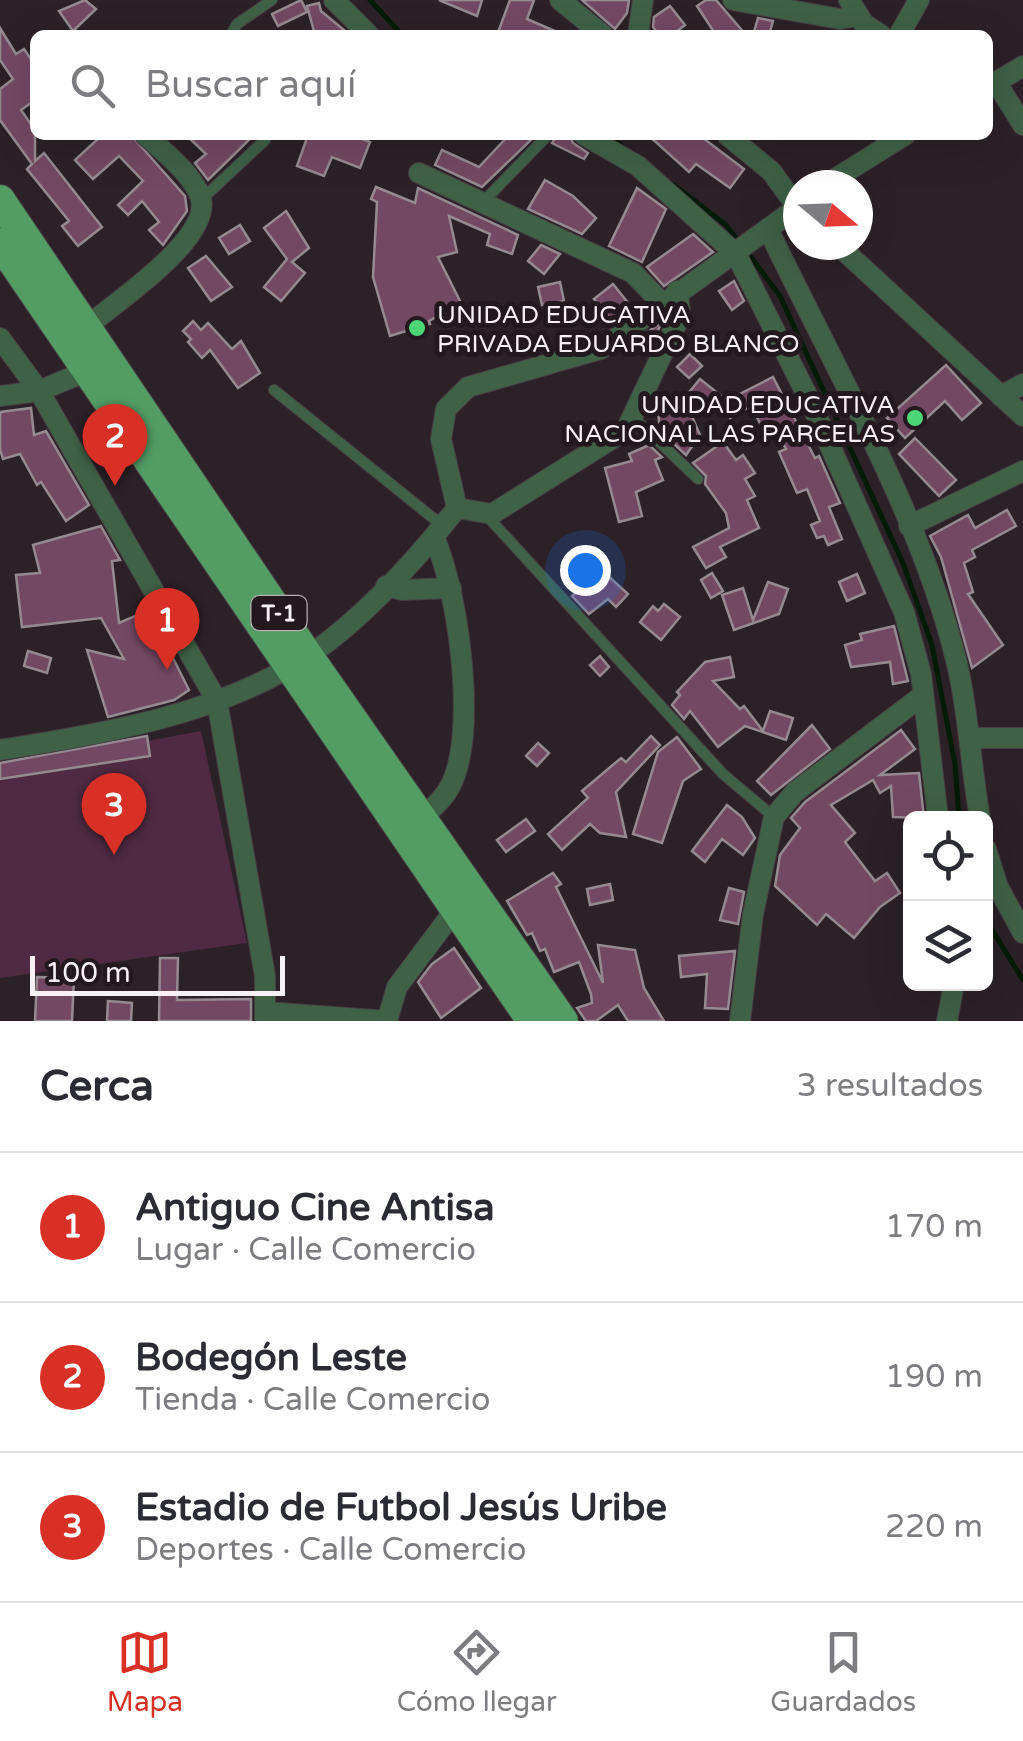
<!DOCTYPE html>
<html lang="es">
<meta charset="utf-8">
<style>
body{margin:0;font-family:"Varela Round",sans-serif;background:#f2f2f3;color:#2b2b33}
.controls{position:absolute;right:30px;bottom:30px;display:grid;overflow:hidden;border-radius:15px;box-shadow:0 10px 40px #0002}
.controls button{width:90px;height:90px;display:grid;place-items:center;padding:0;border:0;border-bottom:2px solid #e1e1e2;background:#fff;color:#2b2b33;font:50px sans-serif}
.compass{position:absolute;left:783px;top:170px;width:90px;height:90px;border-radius:50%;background:#fff;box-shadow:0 10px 40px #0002;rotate:109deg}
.scale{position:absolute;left:30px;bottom:25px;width:255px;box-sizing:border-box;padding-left:10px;border:5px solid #f7f0f4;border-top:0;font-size:28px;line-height:35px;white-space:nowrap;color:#f7f0f4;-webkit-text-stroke:8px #22181e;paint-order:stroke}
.you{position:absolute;left:585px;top:570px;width:35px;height:35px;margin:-25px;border:8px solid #fff;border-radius:50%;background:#1a73e8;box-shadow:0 0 0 15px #1a73e833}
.badge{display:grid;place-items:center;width:65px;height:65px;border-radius:50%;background:#d93025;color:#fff;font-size:32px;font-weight:700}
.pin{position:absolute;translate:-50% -82px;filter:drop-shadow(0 2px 5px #0008)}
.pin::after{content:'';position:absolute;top:52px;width:35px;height:30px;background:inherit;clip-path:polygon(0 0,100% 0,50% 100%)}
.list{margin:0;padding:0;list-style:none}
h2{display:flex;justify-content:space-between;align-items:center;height:130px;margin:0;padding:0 40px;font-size:42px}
h2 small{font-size:32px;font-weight:400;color:#7c7c81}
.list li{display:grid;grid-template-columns:65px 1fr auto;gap:30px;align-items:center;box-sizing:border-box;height:150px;padding:0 40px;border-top:2px solid #e1e1e2}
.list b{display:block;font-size:38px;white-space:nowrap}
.list p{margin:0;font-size:32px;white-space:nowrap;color:#7c7c81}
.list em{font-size:32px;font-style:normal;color:#7c7c81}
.icon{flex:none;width:55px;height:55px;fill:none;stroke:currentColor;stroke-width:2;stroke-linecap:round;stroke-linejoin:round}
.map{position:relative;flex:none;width:1023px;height:1021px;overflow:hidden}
.search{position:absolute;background:#fff;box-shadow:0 10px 40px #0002;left:30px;right:30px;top:30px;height:110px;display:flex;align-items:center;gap:25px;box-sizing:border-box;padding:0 35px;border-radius:15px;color:#7c7c81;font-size:38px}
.sheet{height:580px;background:#fff}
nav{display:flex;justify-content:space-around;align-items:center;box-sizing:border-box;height:140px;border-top:2px solid #e1e1e2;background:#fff;font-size:28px;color:#7c7c81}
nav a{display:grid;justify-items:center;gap:5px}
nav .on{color:#d93025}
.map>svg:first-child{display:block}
.green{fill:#4f2a42}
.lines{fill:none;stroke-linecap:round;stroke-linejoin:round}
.stream{stroke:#001b06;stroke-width:5}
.building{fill:#734863;stroke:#968a91;stroke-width:2.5}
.lane-casing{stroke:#483e44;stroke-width:12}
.street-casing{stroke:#483e44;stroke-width:22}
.primary-casing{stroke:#483e44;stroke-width:32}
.lane{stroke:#3f6146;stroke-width:10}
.street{stroke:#3f6146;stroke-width:20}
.primary{stroke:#539c64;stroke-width:30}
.poi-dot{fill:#4dd676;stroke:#22181e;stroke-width:4}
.labels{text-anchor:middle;stroke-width:10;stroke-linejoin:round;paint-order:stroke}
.shield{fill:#22181e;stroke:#b7afb4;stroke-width:2.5}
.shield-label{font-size:22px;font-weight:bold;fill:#f7f0f4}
.poi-label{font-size:25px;fill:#f7f0f4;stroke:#22181e;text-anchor:start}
</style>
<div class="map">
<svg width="1023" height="1021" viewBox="0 0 1023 1021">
<rect width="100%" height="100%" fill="#2b2127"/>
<polygon class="green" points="201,731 247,943 0,978 0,768"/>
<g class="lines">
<g class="stream">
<polyline points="370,0 402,35"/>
<polyline points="608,135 621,145"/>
<polyline points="674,185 726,225 740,243"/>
<polyline points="747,252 780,296 903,563 932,645 955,764 959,818"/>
<polyline points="986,920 1023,980"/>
</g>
</g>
<g class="building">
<polygon points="85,0 96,9 73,31 59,11"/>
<polygon points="301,0 307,12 278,26 272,14"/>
<polygon points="439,0 482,0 477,16"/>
<polygon points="510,0 534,0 527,19 564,35 497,35"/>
<polygon points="582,0 629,0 627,13 615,29"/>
<polygon points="706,0 716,0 746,35 716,35 697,6"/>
<polygon points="319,3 321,11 350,35 315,35 307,6"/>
<polygon points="670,6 685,25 672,35 659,35 653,27 654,17"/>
<polygon points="758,18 773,21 769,35 753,35"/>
<polygon points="0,28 16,54 24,49 35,65 35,100 21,110 35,130 35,161 44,153 102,227 78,246 62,226 69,221 27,169 32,164 0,120 0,89 13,79 0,60"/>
<polygon points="102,135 131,135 185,196 187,211 163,245 149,230 159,222 142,201 128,215 118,205 143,181 119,156 93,179 75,160"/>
<polygon points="186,135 254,135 208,180 195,163 206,154"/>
<polygon points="308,135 351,135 370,142 360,168 332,157 324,176 297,166"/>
<polygon points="509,135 536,135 482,187 435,165 442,150 479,167"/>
<polygon points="557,135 570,135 573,143 588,153 584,159 552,143"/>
<polygon points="648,135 699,135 744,169 730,188 696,164 689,172"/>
<polygon points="545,180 573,196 596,218 582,234 528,209"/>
<polygon points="376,187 415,203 418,188 518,235 512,254 487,245 490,234 449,216 457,252 438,257 461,303 429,321 430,324 390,336 373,277 377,202 371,199"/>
<polygon points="637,188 666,209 642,262 609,246"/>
<polygon points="286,211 309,248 292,262 305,273 281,301 264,287 287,259 264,228"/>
<polygon points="240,225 250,241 229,254 219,238"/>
<polygon points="693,234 713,252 664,286 647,267"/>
<polygon points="541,245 560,254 544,274 528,261"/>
<polygon points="206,256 232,287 211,301 188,268"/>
<polygon points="734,281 744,301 732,310 719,291"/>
<polygon points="560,282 564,301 542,305 538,287"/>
<polygon points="613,284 633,309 614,323 594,299"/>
<polygon points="193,321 201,330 208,323 232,349 241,341 260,373 238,388 210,350 202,358 188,342 191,339 183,331"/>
<polygon points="659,324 660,326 648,352 637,340"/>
<polygon points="690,354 702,366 689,378 677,367"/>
<polygon points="946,365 981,403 962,420 945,401 905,438 887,418"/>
<polygon points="773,377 815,458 819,456 840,503 829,507 842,539 828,545 824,536 817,538 811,525 820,521 807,489 797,493 779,452 786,449 772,424 763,429 751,406 730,418 722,403"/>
<polygon points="700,379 725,399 716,411 690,391"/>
<polygon points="684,398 700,435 686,455 660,431 657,401"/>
<polygon points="31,408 34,435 46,431 89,505 66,521 41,482 37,485 20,454 3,459 0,449 0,412"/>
<polygon points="915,438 956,480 939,496 899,454"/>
<polygon points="723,442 736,460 743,455 755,473 745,479 755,496 747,500 759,528 720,547 726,557 706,568 693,547 729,528 726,513 705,484 706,476 693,463"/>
<polygon points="649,445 662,457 655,460 663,480 636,492 642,516 619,522 605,468 632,461 629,454"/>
<polygon points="1007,510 1016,526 972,550 975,557 964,563 973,592 968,594 1003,645 972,668 941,557 930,536 968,515 975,528"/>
<polygon points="101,526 120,560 112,561 119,623 149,610 189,690 174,700 108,717 87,650 124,659 101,618 22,627 16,575 40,573 33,545"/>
<polygon points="594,563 628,594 616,607 608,599 589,614 572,596 583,586 576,579"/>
<polygon points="712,573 723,591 711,598 701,580"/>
<polygon points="857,574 865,593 847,601 839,582"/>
<polygon points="768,582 788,589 779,614 734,630 722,595 743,588 753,620"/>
<polygon points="664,604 680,617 661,640 640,622 653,606 658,611"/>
<polygon points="894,626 908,681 893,684 890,662 851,667 845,645 862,640 860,634"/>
<polygon points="28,651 51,658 47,673 24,666"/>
<polygon points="600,656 609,667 600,676 590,665"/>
<polygon points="730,657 734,677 713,681 740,709 744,706 763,731 770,711 793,718 786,740 745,726 718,747 690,711 684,719 672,705 680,695 677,692 705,662"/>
<polygon points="812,725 830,749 771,795 757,781"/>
<polygon points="901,730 915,749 880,775 919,773 924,818 893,817 891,786 880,793 873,780 831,805 855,833 845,842 875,881 887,873 900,893 880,907 854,938 826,914 817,925 775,886 780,855 800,828 791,818 805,802"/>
<polygon points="147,736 150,756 0,779 0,763"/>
<polygon points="651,736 660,745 616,792 626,837 600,833 590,824 562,850 548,834 588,798 582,791 621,758 626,762"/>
<polygon points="677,737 701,769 683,781 662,843 633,834 658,752"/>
<polygon points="538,743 549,753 537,766 526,756"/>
<polygon points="727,805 742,817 755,838 743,855 722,839 705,862 692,851"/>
<polygon points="526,819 535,831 506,852 497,840"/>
<polygon points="553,873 561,884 556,887 603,983 598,945 635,950 644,988 664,1021 628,1021 618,1005 596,1021 586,1021 577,1008 592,1003 591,994 579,962 554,972 545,949 540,951 532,933 527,935 507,901"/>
<polygon points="610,884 613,900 590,905 587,889"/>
<polygon points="729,888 744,892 738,924 720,920"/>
<polygon points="454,948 481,988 441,1018 418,982 432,964"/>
<polygon points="735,951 728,1009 705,1008 707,974 681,977 679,956"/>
<polygon points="160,958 178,958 177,1000 251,999 251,1021 159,1021"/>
<polygon points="37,977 74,978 72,1021 35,1021"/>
<polygon points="108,1001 132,1003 131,1021 107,1021"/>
</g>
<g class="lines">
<g class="lane-casing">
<g id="lane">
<polyline points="231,35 237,24 272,0"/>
<polyline points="201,200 265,140"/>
<polyline points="483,202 548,135"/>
<polyline points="274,390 443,526"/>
<polyline points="634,418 698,479"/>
<polyline points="487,516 723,774 774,817"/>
</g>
</g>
<g class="street-casing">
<g id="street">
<polyline points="334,0 369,35"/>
<polyline points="560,0 603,35"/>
<polyline points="733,0 840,19 857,16"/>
<polyline points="849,0 864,24 881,35"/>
<polyline points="638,35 643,0"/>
<polyline points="899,35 919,0"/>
<polyline points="996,82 1023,125"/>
<polyline points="988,87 1023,66"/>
<polyline points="584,135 638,166 736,254 810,401 904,612 921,674 938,818"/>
<polyline points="727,135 771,171 798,208"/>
<polyline points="419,173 633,273 661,302"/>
<polyline points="825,185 905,135"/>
<path d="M768,229c66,138 156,292 190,439 11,49 13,101 22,150"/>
<polyline points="838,245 1023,416"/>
<path d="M86,327c29,-24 125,-88 115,-128 -6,-23 -39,-49 -56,-64"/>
<polyline points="0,338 39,391 217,701 265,976 265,1021"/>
<polyline points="0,396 39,391 87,371"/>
<polyline points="1001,396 1023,384"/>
<polyline points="457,508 492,514 626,430 676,325 680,310 677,291"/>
<polyline points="909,526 1023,471"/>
<polyline points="386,586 403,590 451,588"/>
<polyline points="969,738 1023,738"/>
<path d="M0,750c106,-17 220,-35 311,-96 55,-38 105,-94 146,-146l-16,-69 5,-30 22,-22 133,-38 197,-142"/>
<path d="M422,818c14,-13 27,-24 33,-43 20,-58 3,-183 -21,-238"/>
<polyline points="986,849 998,887 1023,933"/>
<polyline points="265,1012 388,1021"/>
<polyline points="387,1021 397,987 454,911"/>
<polyline points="740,1021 753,914 774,817 795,792 922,696"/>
<polyline points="947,1021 954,984"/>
</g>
</g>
<g class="primary-casing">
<g id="primary">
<polyline points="0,200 308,656 563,1021"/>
<polyline points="0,243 532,1021"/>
</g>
</g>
<use href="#lane" class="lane"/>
<use href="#street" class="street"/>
<use href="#primary" class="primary"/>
</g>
<g class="poi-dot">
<circle cx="417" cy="328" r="10"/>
<circle cx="915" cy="418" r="10"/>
</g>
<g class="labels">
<rect class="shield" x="251.5" y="596" width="55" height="34" rx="8"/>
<g class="shield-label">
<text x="279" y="621">T-1</text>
</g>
<g class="poi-label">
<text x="437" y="323">UNIDAD EDUCATIVA<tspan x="437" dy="29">PRIVADA EDUARDO BLANCO</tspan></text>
<text x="895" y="413" text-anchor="end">UNIDAD EDUCATIVA<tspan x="895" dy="29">NACIONAL LAS PARCELAS</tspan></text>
</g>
</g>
</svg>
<div class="controls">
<button><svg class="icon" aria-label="locate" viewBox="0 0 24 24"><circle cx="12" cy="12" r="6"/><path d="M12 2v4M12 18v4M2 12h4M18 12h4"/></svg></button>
<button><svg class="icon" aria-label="layers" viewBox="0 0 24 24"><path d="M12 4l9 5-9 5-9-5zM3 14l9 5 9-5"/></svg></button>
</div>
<svg class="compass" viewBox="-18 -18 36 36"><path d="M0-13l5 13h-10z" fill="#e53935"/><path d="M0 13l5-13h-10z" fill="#7c7c81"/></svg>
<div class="scale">100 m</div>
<div class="you"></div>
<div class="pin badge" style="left:167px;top:670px">1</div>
<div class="pin badge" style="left:115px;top:486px">2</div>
<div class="pin badge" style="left:114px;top:855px">3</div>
<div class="search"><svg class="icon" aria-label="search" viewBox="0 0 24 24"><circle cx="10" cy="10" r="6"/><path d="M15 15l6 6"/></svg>Buscar aquí</div>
</div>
<section class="sheet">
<h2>Cerca<small>3 resultados</small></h2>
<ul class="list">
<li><span class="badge">1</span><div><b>Antiguo Cine Antisa</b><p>Lugar · Calle Comercio</p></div><em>170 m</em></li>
<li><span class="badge">2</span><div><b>Bodegón Leste</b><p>Tienda · Calle Comercio</p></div><em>190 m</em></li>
<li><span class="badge">3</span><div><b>Estadio de Futbol Jesús Uribe</b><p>Deportes · Calle Comercio</p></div><em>220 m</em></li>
</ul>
</section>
<nav>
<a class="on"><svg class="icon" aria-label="map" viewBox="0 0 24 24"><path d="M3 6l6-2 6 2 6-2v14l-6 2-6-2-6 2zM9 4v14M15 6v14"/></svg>Mapa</a>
<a><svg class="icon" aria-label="directions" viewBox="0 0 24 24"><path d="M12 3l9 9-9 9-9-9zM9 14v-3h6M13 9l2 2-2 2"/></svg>Cómo llegar</a>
<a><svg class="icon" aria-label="saved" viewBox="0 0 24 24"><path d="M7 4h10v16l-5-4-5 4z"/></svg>Guardados</a>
</nav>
